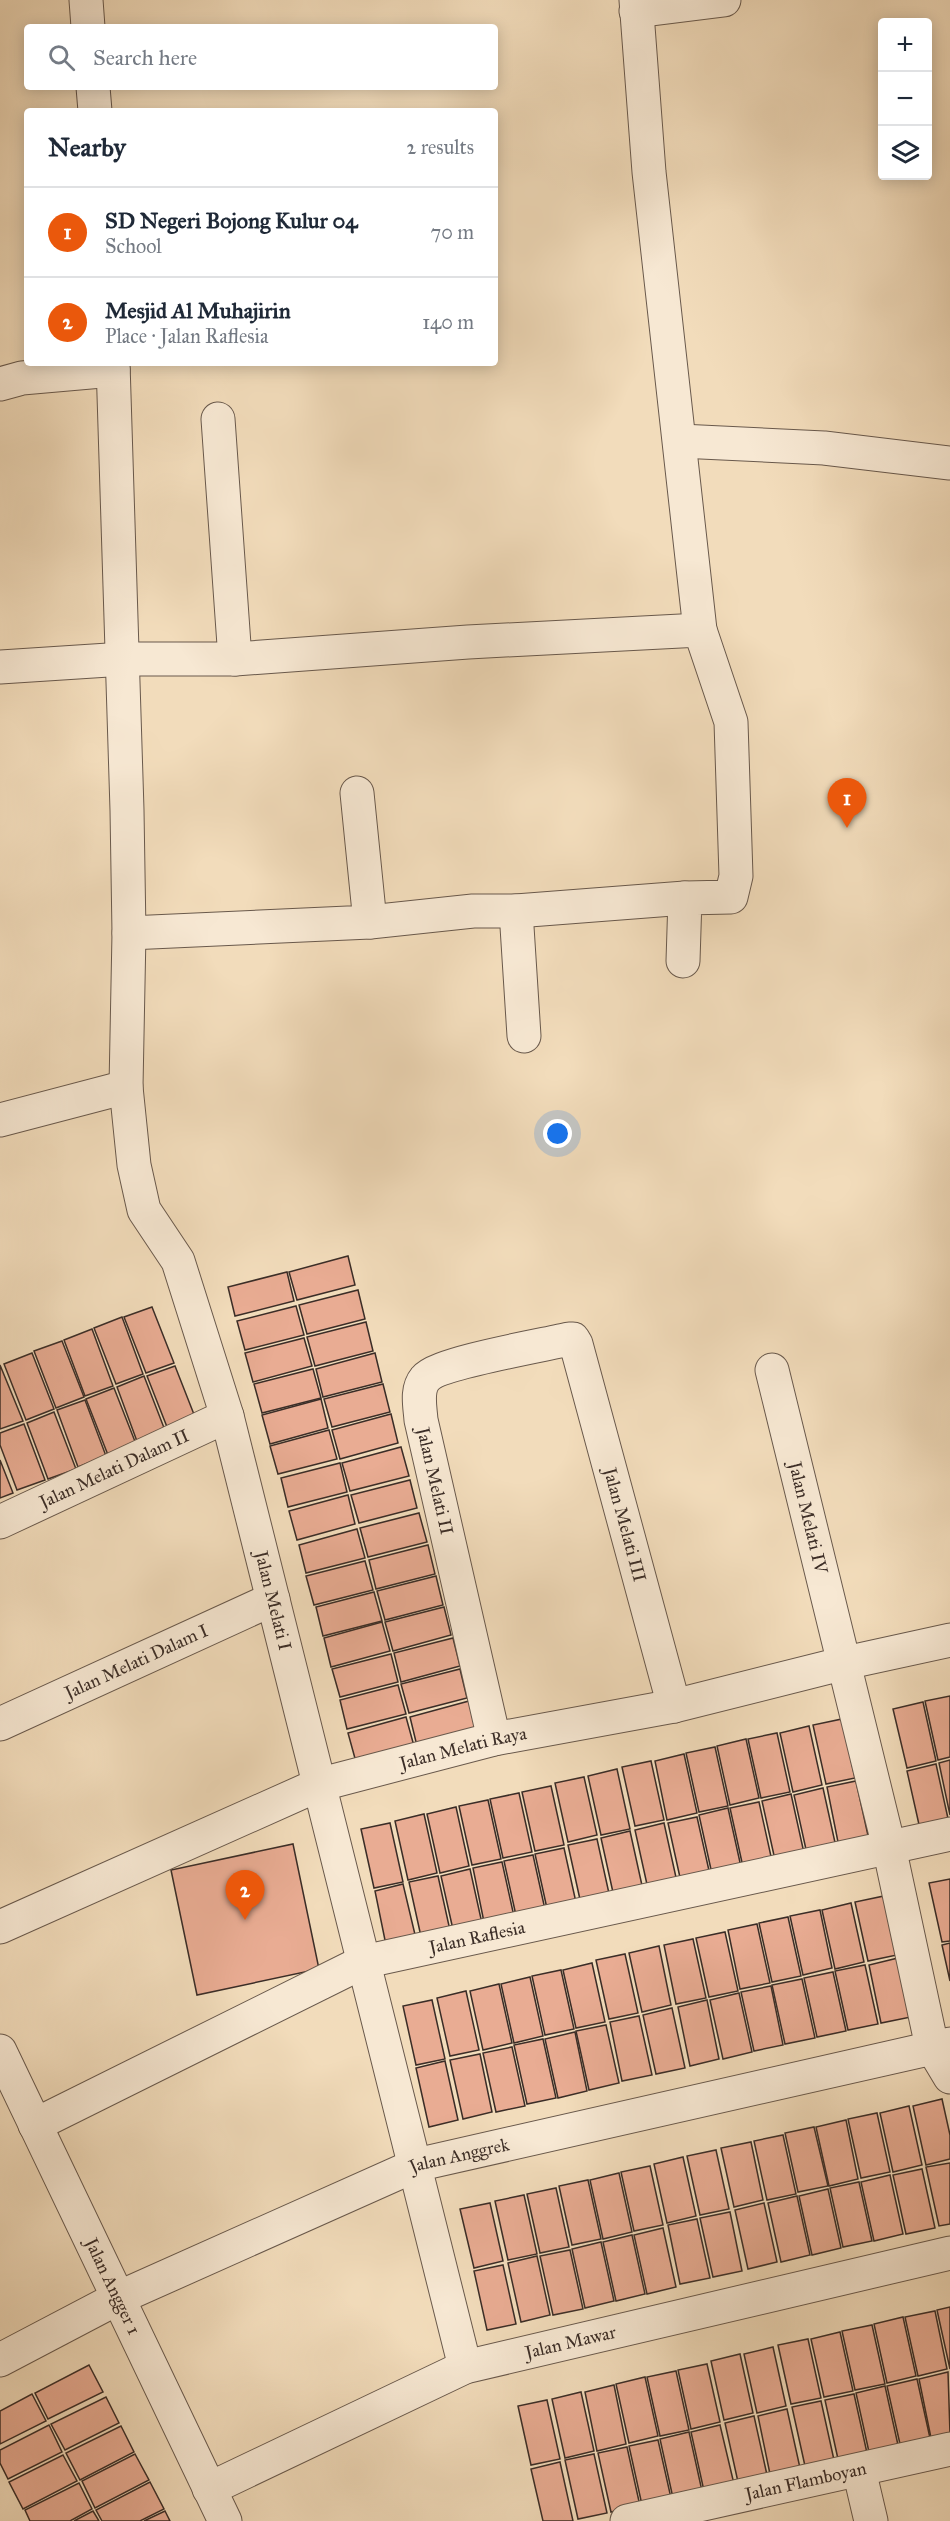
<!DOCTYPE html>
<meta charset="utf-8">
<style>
body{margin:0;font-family:"IM FELL Great Primer",serif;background:#f2f2f3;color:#1f2937}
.controls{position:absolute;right:18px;top:18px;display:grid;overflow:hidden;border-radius:6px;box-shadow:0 3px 15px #0003}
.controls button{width:54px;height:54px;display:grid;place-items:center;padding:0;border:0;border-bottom:2px solid #e0e1e3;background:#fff;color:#1f2937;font:30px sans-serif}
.you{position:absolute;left:558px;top:1134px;width:21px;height:21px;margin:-15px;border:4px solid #fff;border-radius:50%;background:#1a73e8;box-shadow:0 0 0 9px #1a73e833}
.badge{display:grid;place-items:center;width:39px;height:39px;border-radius:50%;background:#ea580c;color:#fff;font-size:20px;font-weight:700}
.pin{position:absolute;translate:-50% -50px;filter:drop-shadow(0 2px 3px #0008)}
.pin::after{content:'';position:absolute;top:32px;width:21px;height:18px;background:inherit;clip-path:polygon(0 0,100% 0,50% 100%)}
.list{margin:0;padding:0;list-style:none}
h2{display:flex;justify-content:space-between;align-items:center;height:78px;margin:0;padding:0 24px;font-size:26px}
h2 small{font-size:20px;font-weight:400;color:#747a83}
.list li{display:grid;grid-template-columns:39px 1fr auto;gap:18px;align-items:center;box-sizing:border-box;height:90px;padding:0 24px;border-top:2px solid #e0e1e3}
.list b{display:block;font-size:22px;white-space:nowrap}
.list p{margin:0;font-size:20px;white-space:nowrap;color:#747a83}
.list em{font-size:20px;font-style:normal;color:#747a83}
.icon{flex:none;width:33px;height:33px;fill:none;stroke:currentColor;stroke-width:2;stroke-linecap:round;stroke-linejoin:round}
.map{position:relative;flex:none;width:950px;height:2521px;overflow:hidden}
.search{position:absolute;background:#fff;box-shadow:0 3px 15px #0003;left:24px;top:24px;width:474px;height:66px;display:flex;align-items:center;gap:15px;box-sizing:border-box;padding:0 21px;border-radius:6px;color:#747a83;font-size:22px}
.panel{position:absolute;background:#fff;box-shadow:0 3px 15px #0003;left:24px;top:108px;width:474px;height:258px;border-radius:6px}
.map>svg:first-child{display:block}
.building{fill:#e9ac93;stroke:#3b2d27;stroke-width:1.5}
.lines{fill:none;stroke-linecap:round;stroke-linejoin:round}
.minor-casing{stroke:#69594c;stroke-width:35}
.minor{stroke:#f7e8d3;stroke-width:33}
.labels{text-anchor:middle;stroke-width:6;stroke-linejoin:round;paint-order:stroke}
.street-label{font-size:18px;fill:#3b2d27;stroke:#f7e8d3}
</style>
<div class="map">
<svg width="950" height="2521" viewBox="0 0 950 2521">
<rect width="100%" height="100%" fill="#f2dcbb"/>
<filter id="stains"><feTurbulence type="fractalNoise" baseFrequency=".00333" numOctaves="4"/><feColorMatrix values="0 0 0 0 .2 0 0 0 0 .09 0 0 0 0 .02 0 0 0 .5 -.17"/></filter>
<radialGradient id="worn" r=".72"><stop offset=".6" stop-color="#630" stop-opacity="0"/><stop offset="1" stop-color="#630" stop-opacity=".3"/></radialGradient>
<g class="building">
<polygon points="348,1256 355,1285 297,1300 289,1272"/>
<polygon points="287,1272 294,1301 235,1316 228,1287"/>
<polygon points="358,1290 365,1319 307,1334 299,1305"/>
<polygon points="296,1306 304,1335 245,1350 237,1321"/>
<polygon points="152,1307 174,1363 146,1373 124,1317"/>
<polygon points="122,1317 143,1374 116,1384 94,1328"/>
<polygon points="366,1322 373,1351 315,1366 307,1337"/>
<polygon points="92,1329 113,1386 85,1396 64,1340"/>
<polygon points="304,1338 312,1366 253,1382 245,1353"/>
<polygon points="62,1341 84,1397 56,1408 34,1351"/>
<polygon points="32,1353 54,1409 26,1420 4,1364"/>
<polygon points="375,1353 382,1382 323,1397 316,1369"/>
<polygon points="0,1365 23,1421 0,1429"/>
<polygon points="175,1366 197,1422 169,1432 147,1376"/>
<polygon points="313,1369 321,1398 262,1413 254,1384"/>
<polygon points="144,1376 166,1433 138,1444 117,1387"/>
<polygon points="383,1384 390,1412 332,1427 324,1399"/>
<polygon points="114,1388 136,1444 108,1455 86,1399"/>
<polygon points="321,1399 328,1428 270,1444 262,1415"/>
<polygon points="85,1400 106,1456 78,1467 57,1410"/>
<polygon points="54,1412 76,1469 48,1479 27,1423"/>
<polygon points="391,1414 398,1443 340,1459 332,1430"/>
<polygon points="24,1424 45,1480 17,1490 0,1445 0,1433"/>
<polygon points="329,1430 337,1459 278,1474 270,1446"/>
<polygon points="401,1447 409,1476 350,1491 342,1463"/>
<polygon points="0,1460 13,1493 0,1498"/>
<polygon points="340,1463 347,1492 288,1507 281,1478"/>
<polygon points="410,1480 417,1508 359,1523 351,1495"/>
<polygon points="348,1495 355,1524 297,1540 289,1511"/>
<polygon points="419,1513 427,1542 368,1557 360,1528"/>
<polygon points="357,1529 365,1558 306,1573 299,1545"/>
<polygon points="428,1545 435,1574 376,1589 369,1560"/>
<polygon points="365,1561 373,1590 314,1605 306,1576"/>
<polygon points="436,1576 443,1605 385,1620 377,1591"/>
<polygon points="374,1592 382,1621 323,1636 316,1607"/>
<polygon points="444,1607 451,1635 393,1651 385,1622"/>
<polygon points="382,1622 390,1651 331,1667 324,1638"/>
<polygon points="453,1638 460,1666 401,1682 394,1653"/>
<polygon points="391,1654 398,1682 340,1697 332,1669"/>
<polygon points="460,1669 467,1698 409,1713 401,1684"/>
<polygon points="398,1685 406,1714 347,1729 340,1700"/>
<polygon points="950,1696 950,1757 938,1760 925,1701"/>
<polygon points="469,1701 476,1730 417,1746 410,1717"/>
<polygon points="923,1702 936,1761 907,1768 893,1709"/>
<polygon points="406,1717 414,1746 356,1762 348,1733"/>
<polygon points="842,1719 855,1778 826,1784 813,1725"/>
<polygon points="809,1726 822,1785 793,1792 780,1733"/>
<polygon points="777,1733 790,1792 761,1798 748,1739"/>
<polygon points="746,1739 759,1798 730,1805 717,1746"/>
<polygon points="715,1747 728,1806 699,1812 686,1753"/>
<polygon points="684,1754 697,1813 667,1820 655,1761"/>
<polygon points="950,1760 950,1815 939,1763"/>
<polygon points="651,1761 664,1820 635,1826 622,1767"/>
<polygon points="936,1764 949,1823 920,1829 907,1771"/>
<polygon points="617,1769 630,1829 601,1835 588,1776"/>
<polygon points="584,1777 597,1835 568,1842 555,1783"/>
<polygon points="856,1781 869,1840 839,1847 827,1787"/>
<polygon points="551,1786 564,1845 535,1851 522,1792"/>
<polygon points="823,1788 836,1847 807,1854 794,1795"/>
<polygon points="519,1793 532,1852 503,1858 490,1799"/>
<polygon points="791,1794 804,1853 775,1860 762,1801"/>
<polygon points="488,1800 501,1859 472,1865 459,1806"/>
<polygon points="759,1802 772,1861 743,1867 730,1808"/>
<polygon points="456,1807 469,1866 440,1873 427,1814"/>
<polygon points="728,1808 741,1867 712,1874 699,1815"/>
<polygon points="424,1814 437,1873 408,1880 395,1821"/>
<polygon points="697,1817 710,1875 681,1882 668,1823"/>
<polygon points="390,1823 403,1882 374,1888 361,1829"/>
<polygon points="664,1823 677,1882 648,1889 635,1830"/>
<polygon points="630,1831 643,1890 614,1897 601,1838"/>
<polygon points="597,1839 610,1898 581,1904 568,1845"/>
<polygon points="293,1844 319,1969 197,1995 171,1870"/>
<polygon points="564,1848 577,1907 548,1913 535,1854"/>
<polygon points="533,1855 546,1914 517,1920 504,1861"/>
<polygon points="502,1862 515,1921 485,1927 473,1868"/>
<polygon points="470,1869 483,1928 454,1934 441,1876"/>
<polygon points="438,1876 451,1935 422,1941 409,1882"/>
<polygon points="950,1879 950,1941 942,1942 929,1883"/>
<polygon points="403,1884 417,1943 387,1950 375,1891"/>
<polygon points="884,1896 897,1955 868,1961 855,1902"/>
<polygon points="851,1903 864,1962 835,1969 822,1910"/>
<polygon points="820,1910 832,1968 803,1975 790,1916"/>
<polygon points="788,1917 801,1976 772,1982 759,1923"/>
<polygon points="757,1924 770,1983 740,1989 728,1930"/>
<polygon points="725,1932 738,1991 709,1997 696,1938"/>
<polygon points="693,1939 706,1998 676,2004 664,1945"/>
<polygon points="950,1943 950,1981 942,1945"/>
<polygon points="659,1946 671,2005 642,2012 629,1953"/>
<polygon points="625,1954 638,2013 609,2019 596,1960"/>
<polygon points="898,1958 911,2017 881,2023 869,1965"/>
<polygon points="592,1963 605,2022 576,2028 563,1970"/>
<polygon points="865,1965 878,2024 848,2030 835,1971"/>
<polygon points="561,1970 574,2029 545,2035 532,1976"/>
<polygon points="833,1972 846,2031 817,2037 804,1978"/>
<polygon points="530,1977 543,2036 514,2043 501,1984"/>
<polygon points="802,1979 815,2038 785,2044 772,1985"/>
<polygon points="499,1984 512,2043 483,2050 470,1991"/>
<polygon points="771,1986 783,2045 754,2051 741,1992"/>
<polygon points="466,1991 479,2050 450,2056 437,1998"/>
<polygon points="739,1993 752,2052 723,2059 710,2000"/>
<polygon points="432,2000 445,2059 416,2065 403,2006"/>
<polygon points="707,2000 719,2059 690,2066 678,2007"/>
<polygon points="672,2008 685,2068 656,2074 643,2015"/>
<polygon points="639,2016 652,2075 622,2081 610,2022"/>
<polygon points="606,2025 619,2083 589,2090 576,2031"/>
<polygon points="575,2032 587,2091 558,2098 545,2039"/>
<polygon points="543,2039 556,2098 527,2104 514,2045"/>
<polygon points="512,2047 525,2106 496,2112 483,2053"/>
<polygon points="480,2054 492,2112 463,2119 450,2060"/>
<polygon points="445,2061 458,2120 429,2127 416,2068"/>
<polygon points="942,2099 950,2135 950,2159 926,2165 913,2106"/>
<polygon points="909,2106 922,2165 893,2172 880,2113"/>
<polygon points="877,2113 890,2172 861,2178 848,2119"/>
<polygon points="846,2120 858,2179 829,2186 816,2127"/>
<polygon points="814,2127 828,2186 798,2192 785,2133"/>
<polygon points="783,2135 796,2194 767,2200 754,2141"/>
<polygon points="751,2142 763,2200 734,2207 721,2148"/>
<polygon points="716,2150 729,2209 700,2215 687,2156"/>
<polygon points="683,2157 696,2216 667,2223 654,2164"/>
<polygon points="950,2163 950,2224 939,2226 926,2167"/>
<polygon points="650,2166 663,2225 634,2231 621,2172"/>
<polygon points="922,2169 935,2228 906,2234 893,2175"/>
<polygon points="619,2173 632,2232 603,2239 590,2180"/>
<polygon points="890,2175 903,2234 874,2241 861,2182"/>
<polygon points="588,2180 601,2239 572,2245 559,2186"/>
<polygon points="859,2182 872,2241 843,2247 830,2188"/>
<polygon points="556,2188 569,2247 540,2253 527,2194"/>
<polygon points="828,2189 841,2248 812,2255 799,2196"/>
<polygon points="524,2195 537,2254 508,2260 495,2201"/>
<polygon points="797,2196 810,2255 781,2262 768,2203"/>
<polygon points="490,2203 503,2261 474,2268 460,2209"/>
<polygon points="764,2203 777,2262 748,2269 735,2210"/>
<polygon points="730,2212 742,2271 713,2277 700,2218"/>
<polygon points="697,2219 710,2278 680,2284 668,2225"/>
<polygon points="663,2228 676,2287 647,2294 634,2235"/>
<polygon points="632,2235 645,2294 616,2301 603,2242"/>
<polygon points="601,2242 614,2301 585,2308 572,2249"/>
<polygon points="570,2250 583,2309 553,2315 540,2256"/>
<polygon points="537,2256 550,2315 521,2322 508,2263"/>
<polygon points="503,2265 516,2324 487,2330 474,2271"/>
<polygon points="950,2307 950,2369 937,2310"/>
<polygon points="935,2311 947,2369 918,2376 905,2317"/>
<polygon points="903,2317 916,2376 887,2383 874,2324"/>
<polygon points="872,2325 885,2384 855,2390 842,2331"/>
<polygon points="840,2332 853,2391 824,2397 811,2339"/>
<polygon points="808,2339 821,2398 791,2404 778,2345"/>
<polygon points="773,2347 786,2406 757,2413 744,2354"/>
<polygon points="740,2354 753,2413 724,2420 711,2361"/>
<polygon points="707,2364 720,2422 691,2429 678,2370"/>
<polygon points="89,2365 103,2392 48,2419 35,2393"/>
<polygon points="676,2371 689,2430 660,2436 647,2377"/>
<polygon points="948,2372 950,2434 931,2438 919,2379"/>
<polygon points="645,2377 658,2436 629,2443 616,2384"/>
<polygon points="917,2379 930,2438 900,2444 887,2386"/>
<polygon points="614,2385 626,2444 597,2451 585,2392"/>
<polygon points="885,2386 898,2445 869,2452 856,2393"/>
<polygon points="581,2392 594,2451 565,2458 552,2399"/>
<polygon points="32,2394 46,2421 0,2444 0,2411"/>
<polygon points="854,2394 867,2453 838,2459 825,2400"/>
<polygon points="106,2397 119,2423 65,2450 51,2424"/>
<polygon points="547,2400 560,2459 531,2465 518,2406"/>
<polygon points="821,2401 834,2460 805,2466 792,2407"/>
<polygon points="787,2409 800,2468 770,2474 758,2416"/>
<polygon points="754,2416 767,2475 738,2482 725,2423"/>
<polygon points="49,2425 62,2452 8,2479 0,2463 0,2450"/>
<polygon points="720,2425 734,2484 704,2491 691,2432"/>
<polygon points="121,2426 134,2452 80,2480 66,2453"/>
<polygon points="689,2432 702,2491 673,2498 660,2439"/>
<polygon points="658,2440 671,2498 642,2505 629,2446"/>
<polygon points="627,2447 640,2506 611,2512 598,2453"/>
<polygon points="135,2454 149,2480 95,2508 82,2481"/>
<polygon points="594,2454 607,2513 578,2519 565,2460"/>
<polygon points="63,2455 77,2481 23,2509 9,2482"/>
<polygon points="560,2462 573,2521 543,2521 531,2469"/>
<polygon points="150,2482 164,2509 140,2521 102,2521 96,2510"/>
<polygon points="79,2483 92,2509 70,2521 30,2521 25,2510"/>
<polygon points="93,2511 99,2521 74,2521"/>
<polygon points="165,2511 170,2521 144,2521"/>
</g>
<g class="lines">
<g class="minor-casing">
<g id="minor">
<polyline points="86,0 88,27"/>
<polyline points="636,0 649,172 700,630"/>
<polyline points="636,11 724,0"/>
<polyline points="93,87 95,111"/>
<path id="s1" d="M113,363l14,447 2,123 -3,154 8,78 10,45 34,51 49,155 238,951"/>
<polyline points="0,384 22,378 113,370"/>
<polyline points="218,419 235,659"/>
<polyline points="680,441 824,448 950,463"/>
<polyline points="0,667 124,659 235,659 468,642 700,630 731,722 736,876 731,897 685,898 683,961"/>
<polyline points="516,911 685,898"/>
<polyline points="370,922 473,911 516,911 524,1036"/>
<polyline points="129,933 370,922 357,793"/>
<polyline points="0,1120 126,1087"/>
<path id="s2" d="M772,1370l117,477 43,200 18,30"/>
<path id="s3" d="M0,1522l227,-106"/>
<path id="s4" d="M0,1724l273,-125"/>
<path id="s5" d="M494,1739l-73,-319c-1,-14 -5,-30 4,-41 12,-16 119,-34 144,-40h4l3,5 98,362"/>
<path id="s6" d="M0,1927l318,-142 176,-46 180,-33 171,-43 105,-23"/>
<path id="s7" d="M0,2051l225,470"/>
<path id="s8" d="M35,2125l328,-163 587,-128"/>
<path id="s9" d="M0,2360l118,-62 298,-133 534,-121"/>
<polyline points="859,2470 871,2521"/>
<path id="s10" d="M209,2489l256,-122 485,-114"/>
<path id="s11" d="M627,2521l323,-72"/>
</g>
</g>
<use href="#minor" class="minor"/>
</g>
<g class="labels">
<g class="street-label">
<text dy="6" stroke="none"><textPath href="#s3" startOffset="126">Jalan Melati Dalam II</textPath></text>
<text transform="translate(435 1481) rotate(77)" y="6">Jalan Melati II</text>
<text dy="6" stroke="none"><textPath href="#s2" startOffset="152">Jalan Melati IV</textPath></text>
<text dy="6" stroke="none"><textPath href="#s5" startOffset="717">Jalan Melati III</textPath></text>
<text dy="6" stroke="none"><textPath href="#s1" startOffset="1263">Jalan Melati I</textPath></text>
<text dy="6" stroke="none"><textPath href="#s4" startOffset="150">Jalan Melati Dalam I</textPath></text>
<text dy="6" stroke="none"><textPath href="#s6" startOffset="498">Jalan Melati Raya</textPath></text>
<text dy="6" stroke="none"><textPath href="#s8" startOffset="483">Jalan Raflesia</textPath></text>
<text dy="6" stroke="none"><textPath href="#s9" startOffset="504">Jalan Anggrek</textPath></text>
<text dy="6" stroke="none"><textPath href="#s7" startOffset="261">Jalan Angger 1</textPath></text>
<text dy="6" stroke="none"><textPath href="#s10" startOffset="392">Jalan Mawar</textPath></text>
<text dy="6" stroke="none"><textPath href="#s11" startOffset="183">Jalan Flamboyan</textPath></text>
</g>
</g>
<rect width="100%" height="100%" filter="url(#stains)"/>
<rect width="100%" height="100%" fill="url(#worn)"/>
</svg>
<div class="controls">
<button>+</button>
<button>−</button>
<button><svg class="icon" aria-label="layers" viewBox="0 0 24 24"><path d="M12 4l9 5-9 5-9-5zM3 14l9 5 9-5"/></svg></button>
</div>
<div class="you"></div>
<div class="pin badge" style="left:847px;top:828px">1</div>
<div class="pin badge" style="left:245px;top:1920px">2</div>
<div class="search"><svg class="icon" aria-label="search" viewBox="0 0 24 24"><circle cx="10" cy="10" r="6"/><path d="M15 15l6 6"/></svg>Search here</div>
<section class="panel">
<h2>Nearby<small>2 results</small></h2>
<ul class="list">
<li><span class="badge">1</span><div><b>SD Negeri Bojong Kulur 04</b><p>School</p></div><em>70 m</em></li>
<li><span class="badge">2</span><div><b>Mesjid Al Muhajirin</b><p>Place · Jalan Raflesia</p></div><em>140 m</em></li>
</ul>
</section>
</div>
